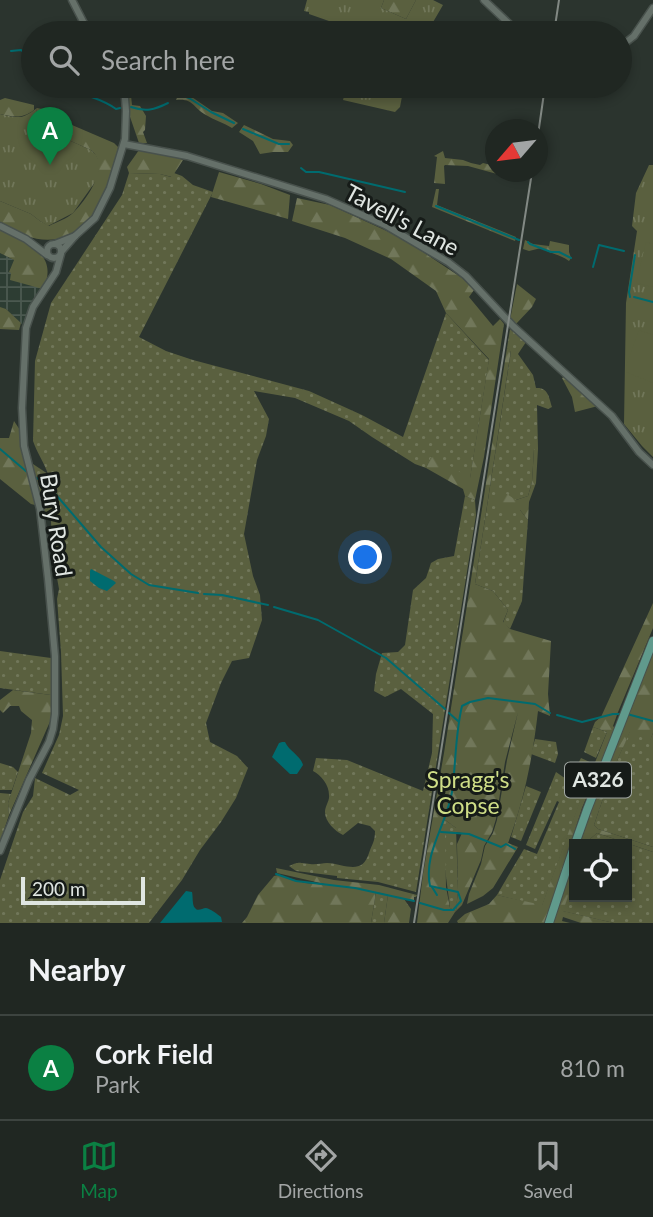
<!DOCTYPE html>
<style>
body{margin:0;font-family:Lato,sans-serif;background:#2d332f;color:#f1f3f6}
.controls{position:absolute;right:21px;bottom:21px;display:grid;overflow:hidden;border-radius:0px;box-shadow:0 4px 10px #0003}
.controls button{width:63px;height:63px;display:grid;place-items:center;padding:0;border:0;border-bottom:2px solid #3d4440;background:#202722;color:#f1f3f6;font:35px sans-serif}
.compass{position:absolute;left:485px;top:119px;width:63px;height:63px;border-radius:50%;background:#202722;box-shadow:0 4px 10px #0003;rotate:242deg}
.scale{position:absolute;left:21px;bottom:18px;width:124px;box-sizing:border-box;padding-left:7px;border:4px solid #e0e6e2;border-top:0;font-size:19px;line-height:24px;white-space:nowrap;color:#e0e6e2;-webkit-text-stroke:5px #161b18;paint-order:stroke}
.you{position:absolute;left:366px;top:558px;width:24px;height:24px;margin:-18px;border:5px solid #fff;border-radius:50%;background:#1a73e8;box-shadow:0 0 0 10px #1a73e833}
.badge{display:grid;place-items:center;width:46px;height:46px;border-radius:50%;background:#0b8043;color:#fff;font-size:23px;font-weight:700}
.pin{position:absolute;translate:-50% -58px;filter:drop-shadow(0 2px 4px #0008)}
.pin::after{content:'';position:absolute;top:37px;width:24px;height:21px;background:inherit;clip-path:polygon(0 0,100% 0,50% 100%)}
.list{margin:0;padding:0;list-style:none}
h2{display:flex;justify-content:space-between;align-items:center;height:91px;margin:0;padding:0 28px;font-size:30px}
h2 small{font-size:23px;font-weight:400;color:#a2a5a5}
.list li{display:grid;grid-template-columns:46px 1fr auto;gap:21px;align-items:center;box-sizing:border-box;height:105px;padding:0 28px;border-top:2px solid #3d4440}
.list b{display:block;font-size:26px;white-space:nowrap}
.list p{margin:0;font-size:23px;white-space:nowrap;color:#a2a5a5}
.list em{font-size:23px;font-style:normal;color:#a2a5a5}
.icon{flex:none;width:38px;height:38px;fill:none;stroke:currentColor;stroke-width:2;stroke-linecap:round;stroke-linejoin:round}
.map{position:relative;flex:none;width:653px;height:923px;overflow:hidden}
.search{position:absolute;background:#202722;box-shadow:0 4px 10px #0003;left:21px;right:21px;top:21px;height:77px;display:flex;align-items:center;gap:18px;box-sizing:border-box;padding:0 24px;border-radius:38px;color:#a2a5a5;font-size:26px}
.sheet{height:196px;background:#202722}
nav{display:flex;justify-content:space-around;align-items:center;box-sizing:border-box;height:98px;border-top:2px solid #3d4440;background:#202722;font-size:19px;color:#a2a5a5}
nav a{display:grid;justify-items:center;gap:4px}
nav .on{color:#0b8043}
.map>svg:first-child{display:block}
.industrial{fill:url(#industrial-grid)}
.grass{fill:url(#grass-dots)}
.forest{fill:url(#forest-firs);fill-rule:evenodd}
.park{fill:url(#park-tufts)}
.pitch{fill:#5a603f}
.water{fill:#006b6f}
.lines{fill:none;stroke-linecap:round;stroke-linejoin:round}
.stream{stroke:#006b6f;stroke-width:2}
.minor-casing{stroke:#48514c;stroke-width:9}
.major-casing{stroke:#48514c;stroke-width:10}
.minor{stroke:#657069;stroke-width:6}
.major{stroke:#609a8c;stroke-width:8}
.rail{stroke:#828984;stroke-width:2}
.labels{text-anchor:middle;stroke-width:6;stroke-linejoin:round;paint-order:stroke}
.shield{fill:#161b18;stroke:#a3a9a5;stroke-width:2}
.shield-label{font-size:21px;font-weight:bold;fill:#e0e6e2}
.street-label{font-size:23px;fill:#e0e6e2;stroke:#161b18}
.park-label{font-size:23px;fill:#cfde87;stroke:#161b18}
</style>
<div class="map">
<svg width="653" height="923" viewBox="0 0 653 923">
<defs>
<pattern id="industrial-grid" width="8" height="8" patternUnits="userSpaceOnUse" patternTransform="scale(1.75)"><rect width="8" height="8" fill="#2d3d33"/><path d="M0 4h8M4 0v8" fill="none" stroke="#4b5950"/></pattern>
<pattern id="grass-dots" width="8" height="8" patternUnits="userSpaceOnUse" patternTransform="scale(1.75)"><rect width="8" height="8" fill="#5a603f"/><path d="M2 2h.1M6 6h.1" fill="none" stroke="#71775a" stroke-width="1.8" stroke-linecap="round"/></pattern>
<pattern id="forest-firs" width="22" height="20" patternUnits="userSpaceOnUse" patternTransform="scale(1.75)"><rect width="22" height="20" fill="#5a603f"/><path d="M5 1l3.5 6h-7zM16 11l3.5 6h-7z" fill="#71775a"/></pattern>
<pattern id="park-tufts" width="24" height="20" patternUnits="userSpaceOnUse" patternTransform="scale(1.75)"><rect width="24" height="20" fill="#5a603f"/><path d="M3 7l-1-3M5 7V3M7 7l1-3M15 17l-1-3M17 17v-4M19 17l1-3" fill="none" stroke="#71775a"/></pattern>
</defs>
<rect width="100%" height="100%" fill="#2b342e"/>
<polygon class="industrial" points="0,253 14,260 9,271 43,289 26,328 6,309 0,307"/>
<g class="grass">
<path d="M129,173l31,1 11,3 3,-4 8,3 11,9 20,7 -74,145 27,14 27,9 116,31 53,24 41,22 43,-124 43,47 -19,119 -38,-23 -6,12 -11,-4 -43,-27 -23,-16 -54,-23 -41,-7 15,28 -3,17 -9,24 -13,74 9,42 7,19 2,25 -13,38 -17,3 -11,22 -15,40 4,19 27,14 11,12 -12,30 -15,24 -21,28 -18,30 -33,43h-149v-43l23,-68 10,-16 2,-18 35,17 9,-5 -37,-17 17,-38 4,-19 -2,-64 -4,-53 2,-10 -7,-39 -1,-30 -7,-6 -2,-14 -10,-34 1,-2 15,10c-4,-12 -11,-21 -15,-33l2,-80 16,-58 71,-108z"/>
<path d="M510,329l16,13 -8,12 15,21 3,13c12,-1 13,9 16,19l-4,2 -11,-4 1,44h-4l-2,33 -4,14 -12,4 -2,10h6l8,10 -6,81 -12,28 -7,-6 5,-13 -15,-19 -18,-7 36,-233 -4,-3z"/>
<path d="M465,496l10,4 1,15 -60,377 -38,-10 -41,-4v-2l-41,-5 -7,-5c11,-5 10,-3 21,-2 6,1 12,-1 17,-1 18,1 35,13 42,-10 3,-9 6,-11 6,-22l-5,-5 -12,-3 -15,12c-8,-4 -18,-13 -18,-23 0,-6 5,-12 4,-17 0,-10 -8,-20 -16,-24l3,-13 31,2 76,31 9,-38 1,-39 -32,-25 -16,8 -11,-6 2,-17 6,-21 16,-1 7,-7 8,-55 13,-12 5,-15 7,-4 16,-3z"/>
<polygon points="0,651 51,658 51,695 0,688"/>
<polygon points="593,727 607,732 596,758 584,752"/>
<polygon points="630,731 650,740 653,733 653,847 598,829 594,825 612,772"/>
<polygon points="535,739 556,742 558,754 555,763 531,754"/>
<polygon points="581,758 594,764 542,906 497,895 524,849 537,854 559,802 557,801 535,849 526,845 556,772 569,781"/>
<polygon points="0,763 13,767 18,772 12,790 0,790"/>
<polygon points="526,786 541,792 521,841 511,837"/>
<polygon points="0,793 11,794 8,803 9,815 0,842"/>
<polygon points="444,819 456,828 458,890 456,911 450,908 440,829"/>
<polygon points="597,833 653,852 653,923 614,923 562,911 574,879 574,897 627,897 627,844 588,844 589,840"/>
<polygon points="376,892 388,895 384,923 371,923"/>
</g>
<g class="forest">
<polygon points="384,0 416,0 406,19 381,8"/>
<polygon points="125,86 130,86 132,105 140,106 146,116 145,130 143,132 147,143 139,143 128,111 128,100"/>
<path d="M179,92l10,3 23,16 11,2 15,10 -6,5c-8,-5 -18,-8 -26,-13 -13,-7 -12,-17 -30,-15z"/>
<path d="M5,98l29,7v5c-12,9 -20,7 -34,4v-14z"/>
<path d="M37,108l5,1 23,13 49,21 4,4c-1,10 -5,21 -8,31 -17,57 -57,81 -110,44v-21l31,13 9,7 9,5c7,-4 18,-7 24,-13 14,-14 38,-47 18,-63l-52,-23 -3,-9z"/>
<polygon points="244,125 273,139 290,141 293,145 288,152 273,152 260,154 253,141 239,132"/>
<polygon points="139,150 172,156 183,160 172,177 160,174 129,173 127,167"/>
<polygon points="443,151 445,158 463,160 471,163 480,165 483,163 495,166 496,172 502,172 502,174 497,174 468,166 445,165 444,166 445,184 434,183 437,157 434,156"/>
<polygon points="219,172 261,184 290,195 288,219 211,197"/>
<polygon points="436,189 439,189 437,205 516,237 515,241 432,207"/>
<polygon points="297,198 330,205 402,238 462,278 474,290 469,297 493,326 500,319 504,324 484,457 475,500 465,496 463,489 426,468 432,455 470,478 489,359 446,313 436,291 391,259 345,238 292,221"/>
<path d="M0,230c26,12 60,24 43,59l-33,-9 1,-7 -2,-1 5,-12 -14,-7z"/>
<path d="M525,240l8,4 16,2 1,-5 19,4v7l2,6 -2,3c-10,-7 -18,-7 -28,-13l-12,3 -6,-2z"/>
<polygon points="517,284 536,299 532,307 516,324 510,320"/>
<polygon points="0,307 6,309 21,323 19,330 0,329"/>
<path d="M507,348l4,2 -36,234 18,7 15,19 -5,12 7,7 41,12 -3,53 2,22 -12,-5c-5,45 -14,90 -30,132l10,4 -25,41 -10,8 -16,8 2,-10 12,-30 4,-18 8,-13 4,-13 10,-60 11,-48 -13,50 -9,57 -4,13 -8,14 -3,14 -19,45 -7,7 -7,11h-31l6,-49 21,-121zM444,819l12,9v4l6,1 -5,11 1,46 -2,21 -6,-3 -4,-21 -1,-54 -4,-4z"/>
<polygon points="564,377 567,379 598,406 575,412 572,397 562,378"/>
<polygon points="14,421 20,430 27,472 35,505 31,504 0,479 0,438 9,438"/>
<path d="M534,449h4l-2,34 -7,19 -1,18 -8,-10c-4,0 -8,1 -12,1 -12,-2 -13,-13 -9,-22l17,11 12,-4 4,-14z"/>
<polygon points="653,603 653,628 618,712 613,726 615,728 582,808 545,923 458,923 457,921 465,914 489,904 497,895 542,905 581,798 607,732 593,727 595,722 601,717"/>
<polygon points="653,651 653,733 650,741 630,732 612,772 594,825 598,829 653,847 653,852 597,833 589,840 588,844 579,844 599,787"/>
<polygon points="13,690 51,695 52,717 9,815 8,803 31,733 32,720 21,711 19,706 10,706 3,713 0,710 0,700"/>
<polygon points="574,857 574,879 563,911 614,923 581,923 563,917 562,921 570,923 552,923"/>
<polygon points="276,868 334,880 379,885 417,895 416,897 414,897 414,900 404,899 411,909 409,923 384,923 388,895 376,892 371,923 242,923 247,917 258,895 274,876 278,875 305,883 329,885 277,873"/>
</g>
<g class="park">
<polygon points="307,0 384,0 381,8 406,19 416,0 433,0 443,5 429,29 420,33 363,33 309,14 309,12 304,11"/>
<polygon points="347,86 404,86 400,107 395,112 343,100"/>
<path d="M37,108l-1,10 3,9 52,23 5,5 4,8 -2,15 -25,35 -25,13 -8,-5 -9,-7 -31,-13v-87c18,4 22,6 37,-6z"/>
<polygon points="649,165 653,165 653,457 642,446 624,424 626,303 637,231 632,226 636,193"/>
</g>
<g class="pitch">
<polygon points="646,242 653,244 653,287 636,283"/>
<polygon points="639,330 653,335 653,383 626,372 626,366"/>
</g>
<g class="water">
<polygon points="91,569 114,581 116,583 107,591 99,588 90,581 90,571"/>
<path d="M282,742h3c4,9 16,14 18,23l-6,9h-7l-18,-17 7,-14z"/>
<path d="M186,891l6,1c1,3 0,14 3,16 3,4 7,0 11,0 5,1 11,6 15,9l1,5 -62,1z"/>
</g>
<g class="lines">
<g class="stream">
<polyline points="11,51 21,50 33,61"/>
<path d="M68,86c16,11 32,11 48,23l4,-1"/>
<polyline points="180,95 189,98 211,112 234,123"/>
<path d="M131,107c15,5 23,3 37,-4"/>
<polyline points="243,129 279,144 289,144"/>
<polyline points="301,168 306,172 319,172 405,192"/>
<polyline points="436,206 519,240"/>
<polyline points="528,242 530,244 551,252 559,252 571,258"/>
<polyline points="593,267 599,245 624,251"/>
<polyline points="630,297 629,292 635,255"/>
<polyline points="634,297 653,302"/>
<polyline points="0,449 27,472"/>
<polyline points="35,477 46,484"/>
<polyline points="51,489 101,547 131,574 149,585 198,593"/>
<polyline points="204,594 222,595 268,605"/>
<polyline points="274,607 318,620 386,658 445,709"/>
<polyline points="449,713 458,721"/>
<polyline points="627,714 653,721"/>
<polyline points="557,715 582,722 613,714 621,714"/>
<polyline points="441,832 469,834 501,847 506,844 515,849"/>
<polyline points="276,874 296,881 355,888 414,901"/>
<polyline points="432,887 437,895"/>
<path d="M420,903l24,7h9l8,-9 -3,-9 -28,-6c-7,-33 17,-62 22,-94 4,-28 3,-57 10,-86l8,-4 18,-4 47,6 15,9"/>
</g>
<g class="minor-casing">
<g id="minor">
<polyline points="72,0 89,33"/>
<polyline points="484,0 519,33"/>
<polyline points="620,47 634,36 653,8"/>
<polyline points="124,144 187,156 326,199 385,225 448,262 466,276 513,326 612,416 639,452 653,465"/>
<polyline points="0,226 26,239 47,255"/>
<circle cx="54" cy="251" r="7"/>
<polyline points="55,244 75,236"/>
<polyline points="62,251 75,236 95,218 110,188 125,139 126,111 124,86"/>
<polyline points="0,851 29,780 49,742 53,729 55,714 55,656 48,579 40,509 24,446 22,408 26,328 33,307 56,272 61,254"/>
</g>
</g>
<g class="major-casing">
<g id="major">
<polyline points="575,844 587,810 653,641"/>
<polyline points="549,923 574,847"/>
</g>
</g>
<use href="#minor" class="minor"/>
<use href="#major" class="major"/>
<g class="rail">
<polyline points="554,33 559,0"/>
<polyline points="538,135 545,86"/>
<polyline points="414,923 532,172"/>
</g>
</g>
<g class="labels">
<rect class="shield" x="565" y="762.5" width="66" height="35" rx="5"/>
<g class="shield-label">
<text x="598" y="787">A326</text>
</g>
<g class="street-label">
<text transform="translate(402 220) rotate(28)" y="8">Tavell's Lane</text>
<text transform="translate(56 525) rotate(81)" y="8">Bury Road</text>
</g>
<g class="park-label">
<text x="468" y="788">Spragg's<tspan x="468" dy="26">Copse</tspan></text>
</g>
</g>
</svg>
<div class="controls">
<button><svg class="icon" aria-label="locate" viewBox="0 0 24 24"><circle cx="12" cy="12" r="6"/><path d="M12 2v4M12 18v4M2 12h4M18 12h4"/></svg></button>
</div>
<svg class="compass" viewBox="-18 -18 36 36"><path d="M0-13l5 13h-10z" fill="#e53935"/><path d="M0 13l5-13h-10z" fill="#a2a5a5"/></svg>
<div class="scale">200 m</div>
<div class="you"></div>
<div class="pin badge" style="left:50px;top:165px">A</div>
<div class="search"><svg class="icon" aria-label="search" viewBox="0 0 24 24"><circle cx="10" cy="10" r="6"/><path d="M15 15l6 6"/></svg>Search here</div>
</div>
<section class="sheet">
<h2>Nearby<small></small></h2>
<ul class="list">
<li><span class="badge">A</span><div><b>Cork Field</b><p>Park</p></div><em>810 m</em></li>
</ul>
</section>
<nav>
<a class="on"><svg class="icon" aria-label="map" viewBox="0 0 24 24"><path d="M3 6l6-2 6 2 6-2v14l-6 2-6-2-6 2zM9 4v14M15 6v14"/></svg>Map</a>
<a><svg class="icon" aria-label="directions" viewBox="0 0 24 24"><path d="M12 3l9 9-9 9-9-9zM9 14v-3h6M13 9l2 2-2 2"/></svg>Directions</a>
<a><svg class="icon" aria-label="saved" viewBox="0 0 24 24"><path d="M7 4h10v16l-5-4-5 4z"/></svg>Saved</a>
</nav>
